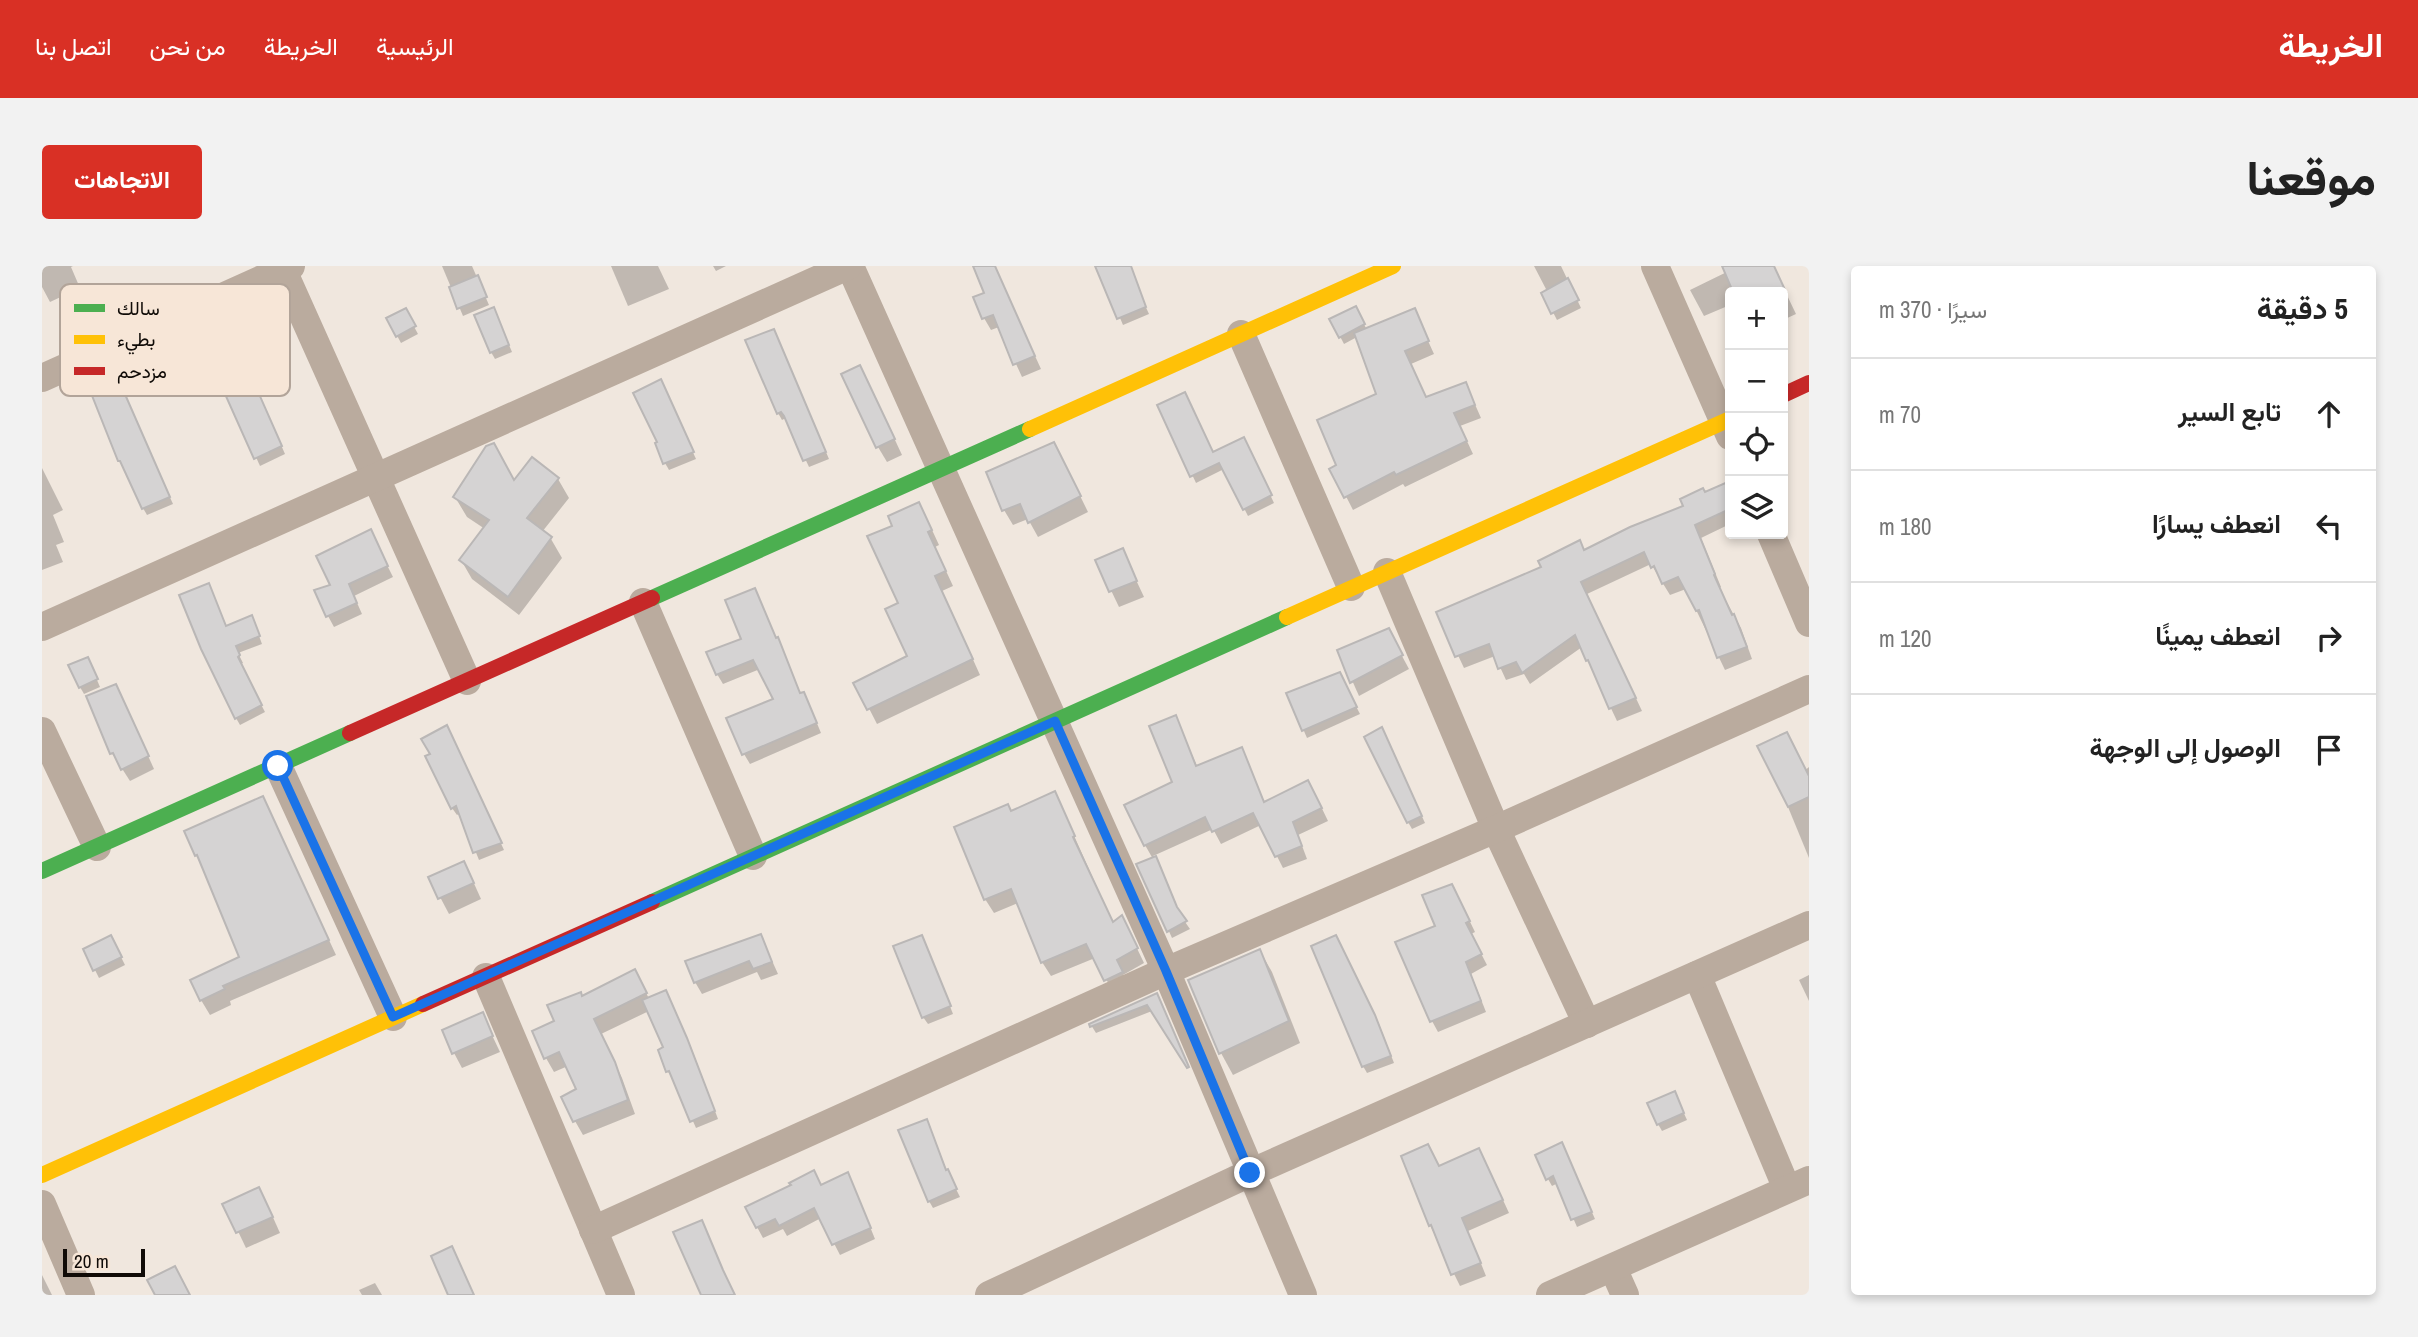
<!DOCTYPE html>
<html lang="ar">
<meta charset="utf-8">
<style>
body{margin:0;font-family:"Archivo Narrow",Vazirmatn,sans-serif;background:#f2f2f2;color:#222;direction:rtl}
.controls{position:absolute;right:21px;top:21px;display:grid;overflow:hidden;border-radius:7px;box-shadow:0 4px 10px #0003}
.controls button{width:63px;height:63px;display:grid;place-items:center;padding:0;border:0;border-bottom:2px solid #e0e0e0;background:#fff;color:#222;font:35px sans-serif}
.scale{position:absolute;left:21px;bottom:18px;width:82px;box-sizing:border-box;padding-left:7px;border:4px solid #100b07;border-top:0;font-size:19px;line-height:24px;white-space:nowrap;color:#100b07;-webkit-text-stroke:5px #f7e6d7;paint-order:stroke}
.stop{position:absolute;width:21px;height:21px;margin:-16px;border:5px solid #1a73e8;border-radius:50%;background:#fff}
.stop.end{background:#1a73e8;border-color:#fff;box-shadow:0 2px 7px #0008}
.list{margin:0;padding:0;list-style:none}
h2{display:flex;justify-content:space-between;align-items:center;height:91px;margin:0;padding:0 28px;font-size:30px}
h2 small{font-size:23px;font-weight:400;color:#767676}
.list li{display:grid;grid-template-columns:46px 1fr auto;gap:21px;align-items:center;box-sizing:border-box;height:112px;padding:0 28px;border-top:2px solid #e0e0e0}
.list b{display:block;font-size:26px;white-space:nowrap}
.list em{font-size:23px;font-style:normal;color:#767676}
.icon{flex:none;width:38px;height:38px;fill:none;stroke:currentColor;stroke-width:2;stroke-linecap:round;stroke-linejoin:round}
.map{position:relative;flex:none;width:1767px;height:1029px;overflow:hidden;direction:ltr;border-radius:7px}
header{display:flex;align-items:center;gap:42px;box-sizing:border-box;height:98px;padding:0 35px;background:#d93025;color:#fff}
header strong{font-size:33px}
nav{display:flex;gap:38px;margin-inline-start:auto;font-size:24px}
.intro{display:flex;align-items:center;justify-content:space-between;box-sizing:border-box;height:168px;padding:0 42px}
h1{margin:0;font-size:49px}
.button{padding:18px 32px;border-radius:7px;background:#d93025;color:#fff;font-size:24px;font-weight:700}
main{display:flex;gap:42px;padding:0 42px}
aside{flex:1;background:#fff;border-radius:7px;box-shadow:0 4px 10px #0003}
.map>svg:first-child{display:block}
.shadow{fill:#0003}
.building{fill:#d5d3d3;stroke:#bab7b6;stroke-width:2}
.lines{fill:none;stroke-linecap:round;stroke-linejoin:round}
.street{stroke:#baab9e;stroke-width:28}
.fast{stroke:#4caf50;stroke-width:16}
.slow{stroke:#ffc107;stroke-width:16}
.jam{stroke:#c62828;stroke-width:16}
.route{stroke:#1a73e8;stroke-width:9}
.key{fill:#f7e6d7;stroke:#b2a499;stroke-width:2}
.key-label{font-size:19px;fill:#100b07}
</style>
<header>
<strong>الخريطة</strong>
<nav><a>الرئيسية</a><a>الخريطة</a><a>من نحن</a><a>اتصل بنا</a></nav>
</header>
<div class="intro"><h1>موقعنا</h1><a class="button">الاتجاهات</a></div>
<main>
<aside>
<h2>5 دقيقة<small>سيرًا · 370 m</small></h2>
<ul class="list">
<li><svg class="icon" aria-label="ahead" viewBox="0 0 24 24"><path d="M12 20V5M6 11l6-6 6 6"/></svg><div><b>تابع السير</b></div><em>70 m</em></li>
<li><svg class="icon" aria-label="left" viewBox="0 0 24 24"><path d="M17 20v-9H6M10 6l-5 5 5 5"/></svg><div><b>انعطف يسارًا</b></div><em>180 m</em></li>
<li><svg class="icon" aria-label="right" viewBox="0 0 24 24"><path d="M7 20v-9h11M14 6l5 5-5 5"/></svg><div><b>انعطف يمينًا</b></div><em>120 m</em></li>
<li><svg class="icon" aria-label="arrive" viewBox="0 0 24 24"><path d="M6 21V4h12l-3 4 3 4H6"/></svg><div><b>الوصول إلى الوجهة</b></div></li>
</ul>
</aside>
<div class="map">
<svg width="1767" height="1029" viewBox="0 0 1767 1029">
<rect width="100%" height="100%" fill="#f0e7de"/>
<g class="shadow">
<polygon points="0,0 31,0 29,1 38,22 8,36 0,21"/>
<polygon points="400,0 430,0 447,39 421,50"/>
<polygon points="569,0 616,0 627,23 586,40"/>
<polygon points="671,0 684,0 674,5"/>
<polygon points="933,0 952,0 999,103 980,111 957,61 949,64 942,52 944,28"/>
<polygon points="1056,0 1085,0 1107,48 1081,59"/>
<polygon points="1492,0 1519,0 1539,42 1515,54 1501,27 1505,25"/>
<polygon points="1697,0 1731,0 1754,48 1741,54 1741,26 1688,26 1688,39 1662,50 1648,24"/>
<polygon points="1314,43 1325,64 1372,44 1392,88 1369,98 1385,133 1424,118 1439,152 1418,160 1431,188 1363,221 1361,218 1311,244 1290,203 1296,200 1336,129 1315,71 1302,78 1289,53"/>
<polygon points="363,44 376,68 359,77 346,53"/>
<polygon points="455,50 470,86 453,93 449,86"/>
<polygon points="735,72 787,193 767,201 744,152 740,154 736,147"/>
<polygon points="161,73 213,120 243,188 218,200"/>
<polygon points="826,116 860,189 845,196 836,181"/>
<polygon points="78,120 131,238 105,249 101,242"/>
<polygon points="622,122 654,193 627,204 623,197"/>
<polygon points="1118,140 1171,188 1205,180 1232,237 1206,250 1182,203 1154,217"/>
<polygon points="1020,193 1046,246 996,271 986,253 971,259 962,244"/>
<polygon points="0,202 21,244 11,249 22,276 14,279 21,296 0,304"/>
<polygon points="516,213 527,232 500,266 509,273 520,292 477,349 430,313 419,294 443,263 425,251 413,231 472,216"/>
<polygon points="1688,216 1688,258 1659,272 1679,321 1677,322 1699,362 1710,393 1683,404 1644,323 1628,329 1609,298 1545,328 1600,445 1575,455 1540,381 1488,418 1482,408 1464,414 1453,390 1422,402 1396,347 1644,241 1662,228"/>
<polygon points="885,253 897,279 893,281 911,320 900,325 938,409 835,458 814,417 867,391 859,338"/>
<polygon points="334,277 351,311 312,330 320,348 292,361 286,350 290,320"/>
<polygon points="1080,284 1102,331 1077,341 1055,295"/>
<polygon points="712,324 735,373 741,383 759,429 761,428 767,438 779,467 708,498 702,488 733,434 718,403 681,418 675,408 702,374"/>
<polygon points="170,326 185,361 213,359 220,378 196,387 201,397 198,398 223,446 198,459 194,452"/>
<polygon points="1353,377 1367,403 1317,430 1297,385"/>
<polygon points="49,400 58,421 42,428 38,421"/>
<polygon points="1301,415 1318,448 1265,472 1246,428"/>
<polygon points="80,432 112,503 88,515 70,487"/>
<polygon points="1133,451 1156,502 1199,484 1223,537 1273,528 1286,555 1256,569 1265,593 1241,602 1219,559 1179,578 1171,563 1111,590 1136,646 1148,663 1130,672 1097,599 1111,593 1103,579 1132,517"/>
<polygon points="408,468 462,584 437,594 418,547 415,549 410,542"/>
<polygon points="1344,471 1383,557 1370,563 1366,556"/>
<polygon points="1767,501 1767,592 1739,524"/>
<polygon points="1013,527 1071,657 1080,651 1102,697 1081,709 1088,721 1072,728 1053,692 1009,710 1000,696 976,637 952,647 943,633 969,546"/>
<polygon points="228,547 294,689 188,735 189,739 168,749 159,734 199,692 163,604 154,589"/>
<polygon points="388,612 430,613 439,633 407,648"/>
<polygon points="1416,631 1433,666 1429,668 1445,699 1429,708 1444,746 1396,766 1390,755 1395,661"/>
<polygon points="719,670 736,708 719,714 715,706 660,728 653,716"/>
<polygon points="884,678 911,748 886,758 881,751"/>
<polygon points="1297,678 1337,758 1352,797 1325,807 1321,800"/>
<polygon points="73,679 83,699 57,712 43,684"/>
<polygon points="1218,685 1230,706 1258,777 1191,809 1179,787"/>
<polygon points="1767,709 1767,735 1757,714"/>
<polygon points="601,720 607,733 627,733 649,781 676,853 654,862 632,812 630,812 626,805 624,782 607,745 559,768 580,812 593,848 541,869 533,855 537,824 526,800 512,806 504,792 514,756 540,732"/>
<polygon points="1115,729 1119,736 1147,803 1110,745 1054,767 1049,759"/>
<polygon points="440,748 458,786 420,802 412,787"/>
<polygon points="1636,834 1645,854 1620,865 1616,858"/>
<polygon points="888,863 905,905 918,931 891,942 887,935"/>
<polygon points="1523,886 1553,953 1535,961 1516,917 1510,920 1506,913"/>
<polygon points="1444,897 1467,947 1426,965 1444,1010 1418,1020 1388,959"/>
<polygon points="811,919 833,973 798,989 779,952 745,970 741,963 721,972 715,961 751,920"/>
<polygon points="183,938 225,938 238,967 204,982"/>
<polygon points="0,1009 10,1029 0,1029"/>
<polygon points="333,1017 340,1029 320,1029 317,1024"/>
</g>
<g class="building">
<polygon points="931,0 953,0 993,90 971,99 951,49 940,53 931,31 942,27"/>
<polygon points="1053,0 1089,0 1104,41 1075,53"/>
<polygon points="1680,0 1732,0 1744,26 1691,26"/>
<polygon points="436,9 445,31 415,43 407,21"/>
<polygon points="1526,12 1537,34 1509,48 1499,27"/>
<polygon points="1314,40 1323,58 1297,72 1287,53"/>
<polygon points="452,41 467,79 448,87 432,49"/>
<polygon points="364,42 374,60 354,71 344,52"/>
<polygon points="1373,42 1387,75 1363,85 1384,131 1424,116 1433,139 1412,147 1425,175 1354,209 1352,206 1302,232 1287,203 1294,199 1275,154 1334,128 1312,67"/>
<polygon points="187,60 240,180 212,193 158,72"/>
<polygon points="732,63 784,186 761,195 742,150 739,146 735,148 703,74"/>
<polygon points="818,99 853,173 834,182 799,108"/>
<polygon points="75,110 128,231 100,243 78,195 76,195 47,122"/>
<polygon points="619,113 652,186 621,198 613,177 615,176 591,127"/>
<polygon points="1143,126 1171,186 1202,171 1230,229 1201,244 1177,197 1148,211 1115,139"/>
<polygon points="1012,176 1039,230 986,257 978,238 960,245 944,206"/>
<polygon points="452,177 472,214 490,191 517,212 485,252 510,271 466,331 417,294 447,254 411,231 444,180"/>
<polygon points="1688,215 1688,243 1653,259 1673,308 1672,309 1690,349 1692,348 1705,381 1675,392 1657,344 1654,345 1636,311 1620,318 1612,300 1609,302 1602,286 1539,316 1594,432 1567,443 1546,394 1544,395 1533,369 1480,407 1474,396 1456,403 1447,378 1413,391 1394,346 1499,301 1496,295 1538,274 1542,284 1588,261 1641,240 1638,233 1661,222 1663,226"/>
<polygon points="877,236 890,264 886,266 904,305 893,310 931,393 825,444 811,417 865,390 843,343 856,337 825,270 850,260 846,250"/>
<polygon points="329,263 346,300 307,318 315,337 284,351 272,324 288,319 274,290"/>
<polygon points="1081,282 1095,315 1067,326 1053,294"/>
<polygon points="167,317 184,360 210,349 218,370 194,380 198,389 196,391 220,439 193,453 159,383 137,329"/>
<polygon points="713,322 734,372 736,371 758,427 762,426 775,457 700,489 684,452 731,433 711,394 674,409 664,386 699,373 683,334"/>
<polygon points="1347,362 1361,389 1308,417 1295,384"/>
<polygon points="46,391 56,413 37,422 26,399"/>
<polygon points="1298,406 1315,441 1260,465 1244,427"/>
<polygon points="74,418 107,490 79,504 71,487 68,488 44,430"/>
<polygon points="1134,449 1154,500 1200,481 1222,536 1266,514 1280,542 1251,556 1260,580 1233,591 1211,547 1170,566 1163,551 1102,580 1082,539 1130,516 1107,460"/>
<polygon points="405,459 460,577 431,587 414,540 409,543 383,490 388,488 379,473"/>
<polygon points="1340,461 1380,550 1365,557 1322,471"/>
<polygon points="1745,466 1767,510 1767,531 1746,541 1715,480"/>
<polygon points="1013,525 1033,570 1031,571 1071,656 1080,649 1096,682 1075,694 1081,706 1062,715 1044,678 999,697 969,623 942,634 912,561 966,538 969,545"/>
<polygon points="221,530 287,674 181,720 183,723 158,735 148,714 197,691 155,589 153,590 142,565"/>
<polygon points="1114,590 1135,641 1145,655 1125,666 1094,598"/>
<polygon points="422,595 432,617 396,633 386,611"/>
<polygon points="1410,618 1428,655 1424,657 1440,688 1424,696 1439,735 1388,756 1353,676 1393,660 1380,629"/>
<polygon points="719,668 730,696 711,703 707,695 652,717 643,695"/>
<polygon points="69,669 80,691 51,705 41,683"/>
<polygon points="880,669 909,740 880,752 851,680"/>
<polygon points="1294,669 1333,749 1349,790 1320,801 1269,680"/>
<polygon points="1218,683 1247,755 1177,788 1146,714"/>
<polygon points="593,703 605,727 552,753 573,796 586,834 531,856 519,831 534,823 517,786 502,793 490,765 512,755 505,739 539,726 540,730"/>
<polygon points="624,724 645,772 673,845 648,856 627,805 624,806 616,784 621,781 600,734"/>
<polygon points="1115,727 1147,801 1145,802 1105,739 1048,761 1047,758"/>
<polygon points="441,746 451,770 410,788 400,764"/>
<polygon points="1633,825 1642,847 1615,859 1605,837"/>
<polygon points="885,853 904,904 906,903 915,923 886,936 856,864"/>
<polygon points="1520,876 1550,946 1529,954 1511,910 1504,914 1493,889"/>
<polygon points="1386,878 1397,900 1437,882 1461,934 1420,952 1439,997 1409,1009 1389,959 1387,960 1359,890"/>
<polygon points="772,904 779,919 806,906 829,962 790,979 772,942 737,960 733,953 714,962 703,941 749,919 747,917"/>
<polygon points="217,921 231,951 194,967 180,938"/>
<polygon points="660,954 681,1004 693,1029 659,1029 631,966"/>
<polygon points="410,980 432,1029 406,1029 389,990"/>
<polygon points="133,1000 148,1029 113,1029 105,1014"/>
</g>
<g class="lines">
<g class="street">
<polyline points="239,0 425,415"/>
<polyline points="808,0 1124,705 1261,1029"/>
<polyline points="1613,0 1688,170"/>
<polyline points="1199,68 1309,321"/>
<polyline points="0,112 249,0"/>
<polyline points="1729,268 1767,357"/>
<polyline points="1345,306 1454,563 1545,758"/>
<polyline points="601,336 711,590"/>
<polyline points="0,361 806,0"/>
<polyline points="0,465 55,581"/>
<polyline points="236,500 351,751"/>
<polyline points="1655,709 1745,923"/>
<polyline points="444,711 579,1029"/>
<polyline points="0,938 39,1029"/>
<polyline points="551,964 1124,705 1454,563 1767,423"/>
<polyline points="1571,1002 1583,1029"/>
<polyline points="947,1029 1208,907 1767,659"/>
<polyline points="1508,1029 1767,914"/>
</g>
<g class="fast">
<polyline points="610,332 988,163"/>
<polyline points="0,605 308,467"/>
<polyline points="610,636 1245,351"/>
</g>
<g class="slow">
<polyline points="988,163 1351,0"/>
<polyline points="1245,351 1688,153"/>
<polyline points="0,909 381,738"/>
</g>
<g class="jam">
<polyline points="1741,129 1767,117"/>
<polyline points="308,467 610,332"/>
<polyline points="381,738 610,636"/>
</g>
</g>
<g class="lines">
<polyline class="route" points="236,500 351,751 1013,455 1124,705 1208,907"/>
</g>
<rect x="18" y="18" width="230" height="112" rx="10" class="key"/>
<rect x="32" y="38" width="31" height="8" fill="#4caf50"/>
<rect x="32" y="69" width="31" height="9" fill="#ffc107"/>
<rect x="32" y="101" width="31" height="8" fill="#c62828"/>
<g class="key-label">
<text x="75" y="49">سالك</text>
<text x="75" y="80">بطيء</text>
<text x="75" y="112">مزدحم</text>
</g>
</svg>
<div class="controls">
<button>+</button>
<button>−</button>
<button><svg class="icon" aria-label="locate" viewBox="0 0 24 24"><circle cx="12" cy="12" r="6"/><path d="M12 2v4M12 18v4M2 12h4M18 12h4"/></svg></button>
<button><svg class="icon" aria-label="layers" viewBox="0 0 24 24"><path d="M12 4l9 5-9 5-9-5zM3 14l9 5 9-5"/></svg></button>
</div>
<div class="scale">20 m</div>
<div class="stop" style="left:236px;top:500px"></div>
<div class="stop end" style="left:1208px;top:907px"></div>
</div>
</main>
